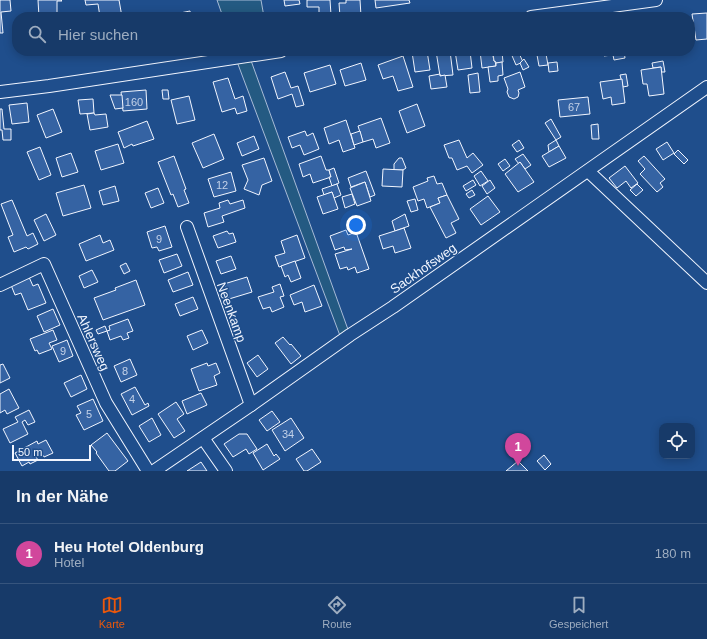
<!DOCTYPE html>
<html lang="de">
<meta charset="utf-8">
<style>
body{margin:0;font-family:Arial,sans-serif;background:#244571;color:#f1f3f6}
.controls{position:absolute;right:12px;bottom:12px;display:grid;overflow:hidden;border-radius:8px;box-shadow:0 2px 10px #0003}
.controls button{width:36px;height:36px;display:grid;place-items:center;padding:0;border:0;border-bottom:1px solid #36547d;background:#173a69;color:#f1f3f6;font:20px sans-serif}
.scale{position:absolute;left:12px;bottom:10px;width:79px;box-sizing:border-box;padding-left:4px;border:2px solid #f2f6ff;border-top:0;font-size:11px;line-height:14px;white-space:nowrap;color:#f2f6ff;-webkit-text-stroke:3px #1f4e8c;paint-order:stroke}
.you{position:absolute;left:356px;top:225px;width:14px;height:14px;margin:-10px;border:3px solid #fff;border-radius:50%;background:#1a73e8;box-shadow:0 0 0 6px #1a73e833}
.badge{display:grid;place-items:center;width:26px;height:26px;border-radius:50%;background:#ea580c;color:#fff;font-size:13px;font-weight:700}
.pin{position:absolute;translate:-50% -33px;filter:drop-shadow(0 1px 2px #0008)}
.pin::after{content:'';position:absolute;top:21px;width:14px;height:12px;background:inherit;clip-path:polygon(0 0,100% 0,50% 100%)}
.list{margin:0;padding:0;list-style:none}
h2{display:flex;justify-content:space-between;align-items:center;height:52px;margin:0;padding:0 16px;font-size:17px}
h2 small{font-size:13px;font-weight:400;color:#9eadc0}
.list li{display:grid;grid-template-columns:26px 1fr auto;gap:12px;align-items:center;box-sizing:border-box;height:60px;padding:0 16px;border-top:1px solid #36547d}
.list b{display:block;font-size:15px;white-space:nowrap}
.list p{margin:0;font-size:13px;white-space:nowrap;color:#9eadc0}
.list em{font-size:13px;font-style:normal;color:#9eadc0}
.icon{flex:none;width:22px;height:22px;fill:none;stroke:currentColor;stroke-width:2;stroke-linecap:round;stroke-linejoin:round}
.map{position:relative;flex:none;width:707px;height:471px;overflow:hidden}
.search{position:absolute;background:#173a69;box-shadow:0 2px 10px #0003;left:12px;right:12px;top:12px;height:44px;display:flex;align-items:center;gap:10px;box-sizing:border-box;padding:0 14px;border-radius:16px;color:#9eadc0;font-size:15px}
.sheet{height:112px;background:#173a69}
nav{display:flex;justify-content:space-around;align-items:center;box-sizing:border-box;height:56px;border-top:1px solid #36547d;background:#173a69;font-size:11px;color:#9eadc0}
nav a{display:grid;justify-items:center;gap:2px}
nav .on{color:#ea580c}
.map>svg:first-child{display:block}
.green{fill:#245a82;stroke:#a8bbd7}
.building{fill:#3563a3;stroke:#f2f6ff}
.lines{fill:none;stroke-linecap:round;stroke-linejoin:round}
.minor-casing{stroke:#f2f6ff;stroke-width:14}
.minor{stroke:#1f4e8c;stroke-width:12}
.labels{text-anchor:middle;stroke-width:3;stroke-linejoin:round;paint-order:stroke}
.number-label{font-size:11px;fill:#c3d1e8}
.street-label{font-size:13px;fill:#f2f6ff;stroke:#1f4e8c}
</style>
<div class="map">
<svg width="707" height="471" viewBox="0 0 707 471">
<rect width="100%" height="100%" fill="#1f4e8c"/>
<g class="green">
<polygon points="217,0 261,0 264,17 223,17"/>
<polygon points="233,51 270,51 249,55 350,335 342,341"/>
</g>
<g class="building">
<polygon points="0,0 10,0 11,11 1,12 3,33 0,33"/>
<polygon points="38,0 61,0 62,1 57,1 57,17 39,17"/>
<polygon points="85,0 119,0 122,17 100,17 98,4 86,5"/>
<polygon points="284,0 299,0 300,4 285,6"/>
<polygon points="307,0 330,0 331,15 319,15 319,7 307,7"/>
<polygon points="346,0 360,0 361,16 340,17 339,3 346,3"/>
<polygon points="375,0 409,0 410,3 376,8"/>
<polygon points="190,11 191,17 175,17 175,14"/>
<polygon points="707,13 707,39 696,40 692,14"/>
<polygon points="427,51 430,70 415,72 412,52"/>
<polygon points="436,51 450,51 453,75 440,76"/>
<polygon points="455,51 470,51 472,68 458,70"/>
<polygon points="480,51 492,51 494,61 495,61 496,66 482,68"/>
<polygon points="510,51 518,51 523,62 516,65"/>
<polygon points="535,51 549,51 549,54 536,55"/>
<polygon points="560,51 579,51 579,53 560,55"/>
<polygon points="603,51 620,51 620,54 604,56"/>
<polygon points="620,51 624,51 625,58 614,60 613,55 620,54"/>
<polygon points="502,52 503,62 496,63 495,61 494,61 493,53"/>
<polygon points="546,54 548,65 539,66 537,55"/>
<polygon points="403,56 413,87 398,91 393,76 383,79 378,65"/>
<polygon points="524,59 529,67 523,70 520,63"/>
<polygon points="663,61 665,72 661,72 661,67 653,68 652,63"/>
<polygon points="502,62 503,75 498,76 498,81 490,82 488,67 496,66 496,63"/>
<polygon points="557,62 558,71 549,72 548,63"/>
<polygon points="361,63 366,80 345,86 340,70"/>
<polygon points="330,65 336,84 310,92 304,73"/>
<polygon points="661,67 664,94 649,96 647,84 643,84 641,70"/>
<polygon points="285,72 291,88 298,86 304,105 296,107 292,94 278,99 271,77"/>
<polygon points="520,72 525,87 518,90 519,93 518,97 514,99 509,97 507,92 508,89 504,78"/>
<polygon points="478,73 480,92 470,93 468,75"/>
<polygon points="440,74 440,76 445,75 447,87 431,89 429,76"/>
<polygon points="626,74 628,86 623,87 620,75"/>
<polygon points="228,78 235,99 243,96 247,111 237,114 235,108 222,112 213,82"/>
<polygon points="622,79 625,103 612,105 611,97 603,99 600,82"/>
<polygon points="146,90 147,109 123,111 121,92"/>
<polygon points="162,90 168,90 169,99 163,99"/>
<polygon points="110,95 122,95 123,108 115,109"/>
<polygon points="189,96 195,120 177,124 171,100"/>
<polygon points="588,97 590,114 560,117 558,100"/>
<polygon points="93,99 94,113 80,114 78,100"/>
<polygon points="27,103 29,122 12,124 9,105"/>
<polygon points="417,104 425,126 407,133 399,111"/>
<polygon points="0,109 2,109 4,129 11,129 11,140 3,140 2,130 0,130"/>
<polygon points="53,109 62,132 46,138 37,115"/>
<polygon points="94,113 95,115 106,114 108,127 90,130 87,114"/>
<polygon points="381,118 390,143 376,148 373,139 363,142 358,126"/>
<polygon points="551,119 561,137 556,140 545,123"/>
<polygon points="346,120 355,148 343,152 339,140 329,144 324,128"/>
<polygon points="147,121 154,139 133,146 132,144 124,148 118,132"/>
<polygon points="598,124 599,139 592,139 591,125"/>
<polygon points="305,131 307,136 313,133 319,149 304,155 300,145 292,148 288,137"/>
<polygon points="360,131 363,142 354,145 351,134"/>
<polygon points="214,134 224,159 203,168 192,143"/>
<polygon points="254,136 259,149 242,156 237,143"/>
<polygon points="459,140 467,158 473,153 483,165 472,173 467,166 457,170 452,158 449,158 444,145"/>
<polygon points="519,140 524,148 517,152 512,145"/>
<polygon points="556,140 559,146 549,152 548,145"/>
<polygon points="667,142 674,153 663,160 656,149"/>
<polygon points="118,144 124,163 101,170 95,151"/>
<polygon points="559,146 566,158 549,167 542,156"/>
<polygon points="40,147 51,175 39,180 27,152"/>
<polygon points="678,150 688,160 684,164 674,154"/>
<polygon points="71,153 78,172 62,177 56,158"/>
<polygon points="523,154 531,165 525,169 520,162 519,164 515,159"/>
<polygon points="174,156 186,189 184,190 189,203 178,207 173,194 171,195 158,162"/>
<polygon points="321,156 326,170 329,170 331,177 313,183 310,174 303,177 299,164"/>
<polygon points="644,156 665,179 660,183 663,187 657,192 640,174 645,169 638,161"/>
<polygon points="264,158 272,181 262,185 259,195 244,189 248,180 242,165"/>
<polygon points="399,158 402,158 406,168 403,170 394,170 394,164"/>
<polygon points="505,159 510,166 503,171 498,164"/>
<polygon points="520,162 534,182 518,192 505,174"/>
<polygon points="625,166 638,183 631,188 626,181 617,188 609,178"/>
<polygon points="334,168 339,183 332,186 329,177 331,177 329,170"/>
<polygon points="383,169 403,170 402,187 382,186"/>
<polygon points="366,171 375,195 370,197 365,182 351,187 348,178"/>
<polygon points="481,171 488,181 480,186 474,176"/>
<polygon points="231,172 236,191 214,197 208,179"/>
<polygon points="434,176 437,184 442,183 447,195 438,198 440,203 427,208 424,199 418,201 413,187 428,181 427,178"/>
<polygon points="473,180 476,185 466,191 463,186"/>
<polygon points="490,180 495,188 487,194 482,186"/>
<polygon points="365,182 371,201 357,206 350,188"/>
<polygon points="337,184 341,195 334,198 332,192 324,195 322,189"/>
<polygon points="637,184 643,190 636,196 630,190"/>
<polygon points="84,185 91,208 63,216 56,193"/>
<polygon points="115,186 119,201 103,205 99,191"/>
<polygon points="158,188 164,203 151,208 145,193"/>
<polygon points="472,190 475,195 469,198 466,194"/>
<polygon points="332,192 338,209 323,214 317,197"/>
<polygon points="352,194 355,204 345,208 342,197"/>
<polygon points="447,195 459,219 451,223 456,233 446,238 430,207 440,203 438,198"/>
<polygon points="488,196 500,212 481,225 470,209"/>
<polygon points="415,199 418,210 411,212 407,201"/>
<polygon points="12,200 27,236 33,233 38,244 28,249 26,247 14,252 8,237 13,235 1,204"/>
<polygon points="228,200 230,204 243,200 245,208 222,216 224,222 208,227 204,213 220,208 219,203"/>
<polygon points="46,214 56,235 44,241 34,220"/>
<polygon points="405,214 409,226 395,231 392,221"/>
<polygon points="165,226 172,247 159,251 157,247 152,248 147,232"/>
<polygon points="404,228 411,248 395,253 393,246 383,249 379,236"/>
<polygon points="346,230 348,235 356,232 369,269 357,273 355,267 348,270 347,267 340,269 335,254 352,249 345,250 344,247 335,250 330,236"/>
<polygon points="227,231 229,234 233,233 236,242 218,248 213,236"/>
<polygon points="100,235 103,243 110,240 114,250 86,261 79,244"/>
<polygon points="297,235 305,258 279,267 275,256 285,253 281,241"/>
<polygon points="177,254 182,266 164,273 159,260"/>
<polygon points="231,256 236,269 221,274 216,261"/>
<polygon points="295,261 301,278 291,282 288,275 285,277 281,266"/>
<polygon points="126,263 130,271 124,274 120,266"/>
<polygon points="92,270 98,282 84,288 79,276"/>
<polygon points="188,272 193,285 173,292 168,280"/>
<polygon points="29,277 33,286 38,284 46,303 28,310 21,293 15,295 11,285"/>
<polygon points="247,277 252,292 229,299 224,284"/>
<polygon points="136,280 145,305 103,320 94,298 116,290 115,288"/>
<polygon points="280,284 284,296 280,297 284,307 272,312 270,307 263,309 258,297 274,292 272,287"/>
<polygon points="314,285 322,306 305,312 302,302 294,305 290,295"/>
<polygon points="193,297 198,309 180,316 175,304"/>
<polygon points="53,309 60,325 44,332 37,316"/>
<polygon points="128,319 133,331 127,333 129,338 123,340 121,336 110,340 107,331 110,330 109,326"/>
<polygon points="105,326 107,331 98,334 96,330"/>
<polygon points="53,330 57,340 49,343 52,349 39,354 37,350 35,351 30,339"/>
<polygon points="202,330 208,343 193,350 187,336"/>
<polygon points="283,337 290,345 291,344 301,356 291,364 275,343"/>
<polygon points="67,340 73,356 59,362 52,346"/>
<polygon points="258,355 268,369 257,377 247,363"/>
<polygon points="130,359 137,375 121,382 114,366"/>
<polygon points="207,363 208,366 216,363 220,373 214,376 217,385 199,391 191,369"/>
<polygon points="3,364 10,378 0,383 0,365"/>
<polygon points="81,375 87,389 71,397 64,383"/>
<polygon points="135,387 145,405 148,403 149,406 132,415 121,394"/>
<polygon points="9,389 19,408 7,414 5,410 0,413 0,394"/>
<polygon points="201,393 207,405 187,414 182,401"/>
<polygon points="93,399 103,421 84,430 76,415 81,413 77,406"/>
<polygon points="176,402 184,414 177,419 185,431 174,438 158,414"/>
<polygon points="29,410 35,422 28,425 25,420 22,422 28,434 10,443 3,429 18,422 15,417"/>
<polygon points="272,411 280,422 267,431 259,420"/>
<polygon points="152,418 161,435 149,442 139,426"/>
<polygon points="291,418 304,438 285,451 272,430"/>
<polygon points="107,433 128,461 115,471 109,471 96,453 97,452 91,445"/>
<polygon points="239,434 247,434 257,449 249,454 246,449 233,457 224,444"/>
<polygon points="46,440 53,453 44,457 42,454 36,457 38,460 30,464 29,462 22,466 15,453 37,441 38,444"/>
<polygon points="267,444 274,456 276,454 280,459 263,470 253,453"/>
<polygon points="312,449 321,462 307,471 304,471 296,459"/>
<polygon points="544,455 551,464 545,470 537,461"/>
<polygon points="518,461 528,471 506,471"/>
<polygon points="201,462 207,471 187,471"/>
</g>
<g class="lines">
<g class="minor-casing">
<g id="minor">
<polyline points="531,17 656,0"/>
<polyline points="0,92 49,86 281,51"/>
<polyline points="588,171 707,283"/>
<polyline points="187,227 251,405"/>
<polyline points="0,285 44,264 106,403 148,471"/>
<polyline points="203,438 226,471"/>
<polyline points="154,471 251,405 350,335 393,307 707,87"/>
</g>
</g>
<use href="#minor" class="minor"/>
</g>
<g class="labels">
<g class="number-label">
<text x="134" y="106">160</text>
<text x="574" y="111">67</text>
<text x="222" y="189">12</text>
<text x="159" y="243">9</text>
<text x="63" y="355">9</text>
<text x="125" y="375">8</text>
<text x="132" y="403">4</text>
<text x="89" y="418">5</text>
<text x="288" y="438">34</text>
</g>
<g class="street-label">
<text transform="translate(423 268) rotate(-35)" y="5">Sackhofsweg</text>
<text transform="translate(232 312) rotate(70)" y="5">Neenkamp</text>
<text transform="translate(94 342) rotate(66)" y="5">Ahlersweg</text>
</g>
</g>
</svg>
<div class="controls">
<button><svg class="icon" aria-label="locate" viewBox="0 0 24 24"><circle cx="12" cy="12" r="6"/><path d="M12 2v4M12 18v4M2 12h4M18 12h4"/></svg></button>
</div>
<div class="scale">50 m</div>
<div class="you"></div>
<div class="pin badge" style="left:518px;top:466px;background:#d1479c">1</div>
<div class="search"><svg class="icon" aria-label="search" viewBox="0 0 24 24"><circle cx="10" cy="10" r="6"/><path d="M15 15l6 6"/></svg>Hier suchen</div>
</div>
<section class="sheet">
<h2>In der Nähe<small></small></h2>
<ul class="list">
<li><span class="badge" style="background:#d1479c">1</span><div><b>Heu Hotel Oldenburg</b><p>Hotel</p></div><em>180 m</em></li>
</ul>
</section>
<nav>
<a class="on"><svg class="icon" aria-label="map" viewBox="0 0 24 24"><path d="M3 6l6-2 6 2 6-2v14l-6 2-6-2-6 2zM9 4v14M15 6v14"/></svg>Karte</a>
<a><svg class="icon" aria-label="directions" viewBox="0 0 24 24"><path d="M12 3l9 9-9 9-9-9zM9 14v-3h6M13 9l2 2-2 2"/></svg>Route</a>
<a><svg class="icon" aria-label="saved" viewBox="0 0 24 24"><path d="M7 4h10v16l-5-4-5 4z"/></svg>Gespeichert</a>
</nav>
